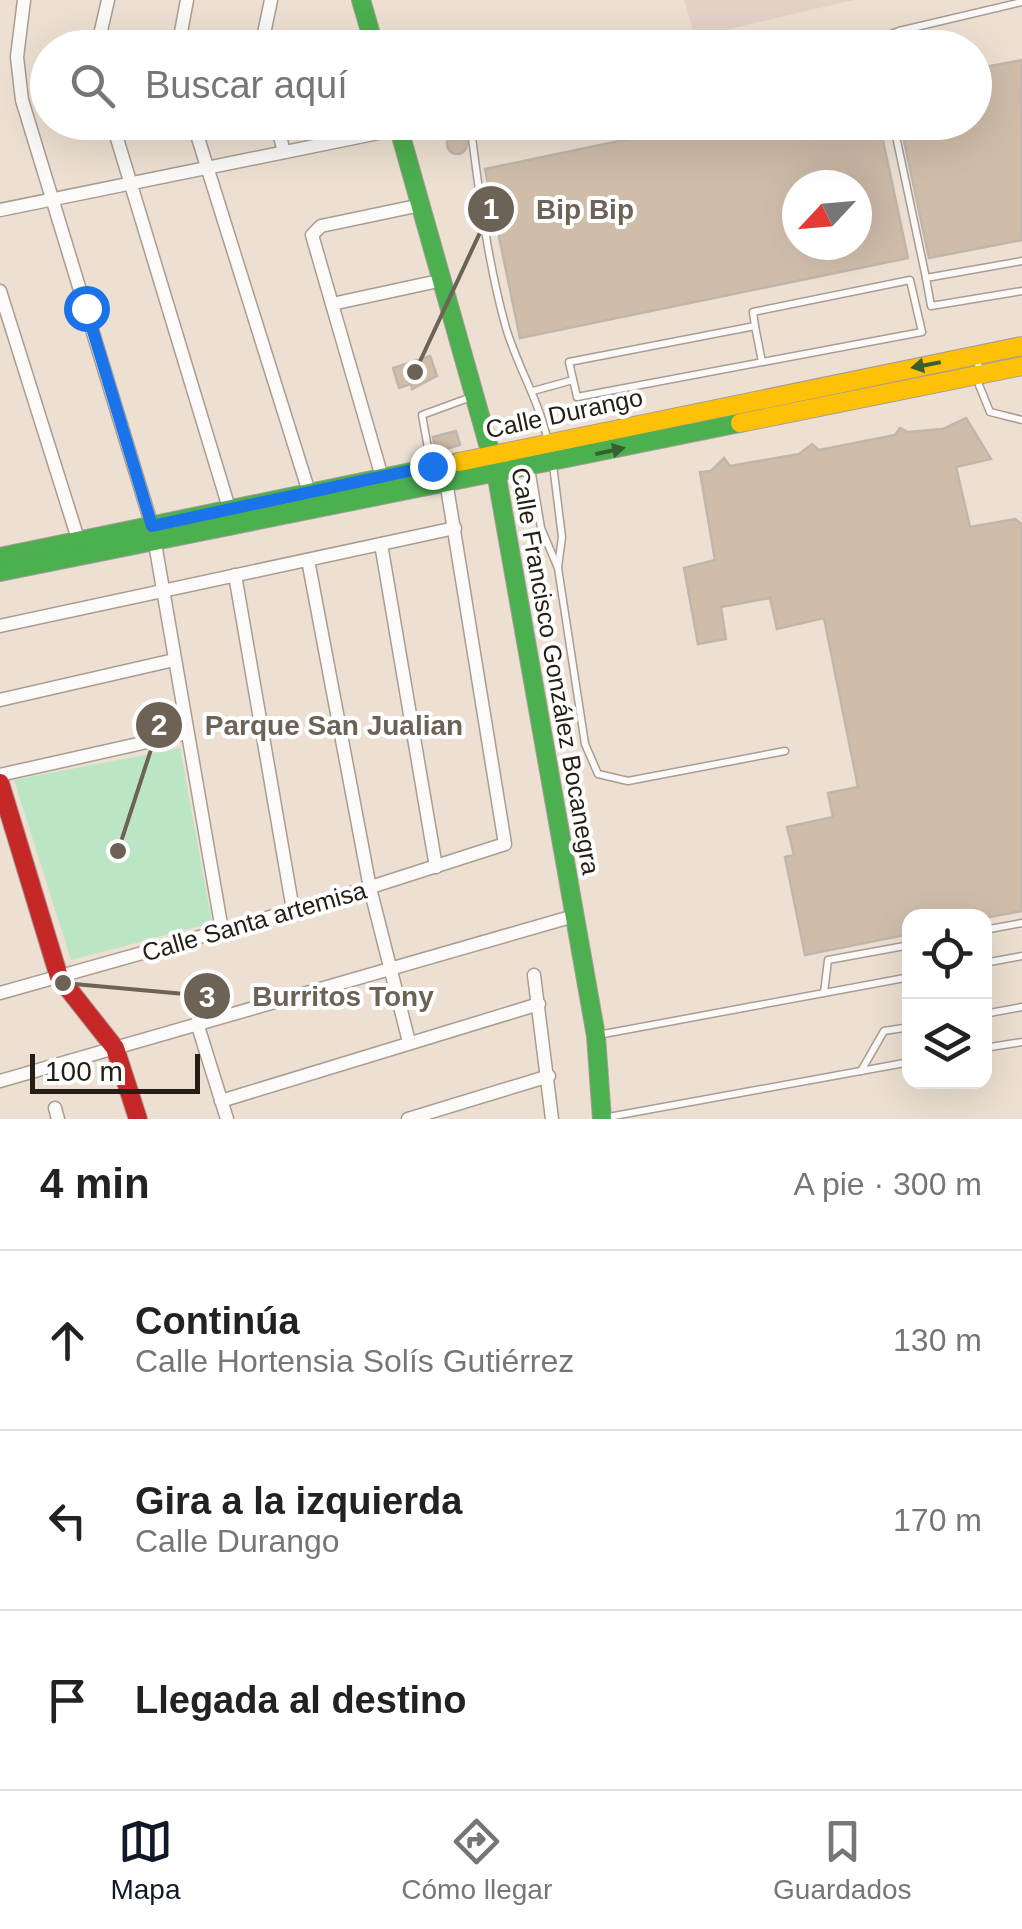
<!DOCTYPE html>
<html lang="es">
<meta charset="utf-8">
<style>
body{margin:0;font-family:Arial,sans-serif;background:#f6f6f6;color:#222}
.controls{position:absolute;right:30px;bottom:30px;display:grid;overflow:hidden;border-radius:20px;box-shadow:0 10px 40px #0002}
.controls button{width:90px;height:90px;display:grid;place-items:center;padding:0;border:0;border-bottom:2px solid #e0e0e0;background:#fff;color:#222;font:50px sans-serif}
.compass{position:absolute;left:782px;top:170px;width:90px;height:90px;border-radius:50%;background:#fff;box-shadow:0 10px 40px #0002;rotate:244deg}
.scale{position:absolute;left:30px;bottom:25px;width:170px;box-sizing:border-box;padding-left:10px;border:5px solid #261e14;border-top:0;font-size:28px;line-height:35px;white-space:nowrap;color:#261e14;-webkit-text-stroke:8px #fff;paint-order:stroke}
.stop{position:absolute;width:30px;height:30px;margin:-22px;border:8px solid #1a73e8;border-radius:50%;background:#fff}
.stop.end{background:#1a73e8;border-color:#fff;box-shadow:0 2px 10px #0008}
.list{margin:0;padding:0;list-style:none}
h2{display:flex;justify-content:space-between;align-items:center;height:130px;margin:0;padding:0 40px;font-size:42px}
h2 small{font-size:32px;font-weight:400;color:#767676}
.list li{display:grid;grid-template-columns:65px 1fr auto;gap:30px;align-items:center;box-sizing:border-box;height:180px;padding:0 40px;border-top:2px solid #e0e0e0}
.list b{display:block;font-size:38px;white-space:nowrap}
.list p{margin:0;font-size:32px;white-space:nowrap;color:#767676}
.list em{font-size:32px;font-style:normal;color:#767676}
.icon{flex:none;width:55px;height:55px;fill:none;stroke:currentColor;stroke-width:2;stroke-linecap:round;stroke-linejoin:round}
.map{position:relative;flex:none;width:1022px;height:1119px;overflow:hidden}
.search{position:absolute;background:#fff;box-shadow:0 10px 40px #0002;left:30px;right:30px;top:30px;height:110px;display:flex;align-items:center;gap:25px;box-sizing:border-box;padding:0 35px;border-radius:55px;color:#767676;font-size:38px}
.sheet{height:670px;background:#fff}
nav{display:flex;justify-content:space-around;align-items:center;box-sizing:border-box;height:140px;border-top:2px solid #e0e0e0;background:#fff;font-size:28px;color:#767676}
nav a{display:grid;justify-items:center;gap:5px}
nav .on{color:#111827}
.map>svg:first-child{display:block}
.industrial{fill:#e5d2c7}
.green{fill:#bce5c6}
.building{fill:#cfbdaa;stroke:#c0b6ab;stroke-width:2.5;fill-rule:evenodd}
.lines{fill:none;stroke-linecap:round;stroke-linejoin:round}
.lane-casing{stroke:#a79d93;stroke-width:9}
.street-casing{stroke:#a79d93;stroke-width:15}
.fast-casing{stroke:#a79d93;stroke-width:20}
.slow-casing{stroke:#a79d93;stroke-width:20}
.jam-casing{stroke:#a79d93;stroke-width:20}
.lane{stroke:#fcfaf8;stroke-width:6}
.street{stroke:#fcfaf8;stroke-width:12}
.fast{stroke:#4caf50;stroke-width:18}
.slow{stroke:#ffc107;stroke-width:18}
.jam{stroke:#c62828;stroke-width:18}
.oneway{fill:#375f2f}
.route{stroke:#1a73e8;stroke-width:12}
.labels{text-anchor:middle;stroke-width:8;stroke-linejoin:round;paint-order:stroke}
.street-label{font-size:25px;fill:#261e14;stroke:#fff}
.leader{fill:none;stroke:#6c6256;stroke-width:4}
.callout-dot{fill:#6c6256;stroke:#fff;stroke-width:4}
.mark-label{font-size:30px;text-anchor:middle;font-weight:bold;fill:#fff}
.callout-label{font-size:28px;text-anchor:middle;font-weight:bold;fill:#6c6256;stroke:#fff;stroke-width:8;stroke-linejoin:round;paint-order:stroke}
</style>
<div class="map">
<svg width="1022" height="1119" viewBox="0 0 1022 1119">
<rect width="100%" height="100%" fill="#ede0d2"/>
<polygon class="industrial" points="684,0 854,0 695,37"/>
<polygon class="green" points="180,748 212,923 71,960 14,780"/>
<g class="building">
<polygon points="1022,60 1022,240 929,258 900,122 974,122 974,69"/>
<path d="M709,122h170l29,136 -388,80 -35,-169zM797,185h60v60h-60z"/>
<circle cx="457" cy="144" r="10"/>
<polygon points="430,356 437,376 412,389 411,384 399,388 393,368"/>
<polygon points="966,418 991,459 956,467 970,527 1015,519 1022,524 1022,911 984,918 910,916 910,934 805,955 785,857 794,855 787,827 833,817 828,793 858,787 824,618 777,629 770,598 721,607 726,639 698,644 684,568 715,560 700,472 711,471 724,458 730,466 799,454 812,444 819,450 895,435 900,428 908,432 943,429"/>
<polygon points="456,431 460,445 436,452 433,437"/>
</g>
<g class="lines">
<g class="lane-casing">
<g id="lane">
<polyline points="824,48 835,45"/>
<polyline points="880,48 883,37 899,31 1022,2"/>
<path d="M470,122c9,69 17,138 36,206 12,40 34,74 42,115"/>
<polyline points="893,122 926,278"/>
<polyline points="400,129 422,122"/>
<polyline points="1022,261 926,278 931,306 1022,291"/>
<polygon points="910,280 922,332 577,397 569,362 755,326 753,312"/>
<polyline points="755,326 762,362"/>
<polyline points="978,356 979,385 990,412 1022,420"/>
<polyline points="533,391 573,380"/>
<polyline points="431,465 422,415 474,396"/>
<polyline points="553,465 562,537 558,567"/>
<polyline points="531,468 541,528 558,568 585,744 598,774 628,781 785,751"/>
<polyline points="984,930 1022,923"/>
<polyline points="984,963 1022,956"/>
<polyline points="824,993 828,960 910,945"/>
<polyline points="984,1014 1022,1007"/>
<polyline points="598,1035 910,977"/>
<polyline points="984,1048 1022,1042"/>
<polyline points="861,1071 884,1031 910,1027"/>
<polyline points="603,1118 910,1062"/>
</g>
</g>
<g class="street-casing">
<g id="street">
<polyline points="24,0 17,57 22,100 152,526 222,930"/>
<polyline points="97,48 108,0"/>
<polyline points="178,48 187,0"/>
<polyline points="261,48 271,0"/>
<polyline points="112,122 229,508"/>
<polyline points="193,122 309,492"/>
<polyline points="276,122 284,152"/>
<polyline points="0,210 398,129"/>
<polyline points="0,291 79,542"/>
<polyline points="332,304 443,280"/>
<polyline points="382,477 312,235 321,226 421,205"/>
<polyline points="381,544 436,867"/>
<polyline points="308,560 370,888 409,1042"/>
<polyline points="235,575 293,910"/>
<polyline points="0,626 455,528"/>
<polyline points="0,700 174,660"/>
<polyline points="0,775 187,733"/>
<polyline points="534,975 552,1119"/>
<polyline points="0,993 327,901 505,844 446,481"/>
<polyline points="197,1023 227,1119"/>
<polyline points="0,1081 574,916"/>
<polyline points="221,1101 539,1004"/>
<polyline points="55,1108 58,1119"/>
<polyline points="408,1119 549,1076"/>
</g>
</g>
<g class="fast-casing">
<g id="fast">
<polyline points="361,0 375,48"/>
<polyline points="397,122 496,472 596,1036 602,1119"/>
<polyline points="0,557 459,462"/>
<polyline points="0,572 740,423"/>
</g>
</g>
<g class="slow-casing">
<g id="slow">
<polyline points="740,423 1022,366"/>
<polyline points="459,462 1022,346"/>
</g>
</g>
<g class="jam-casing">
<polyline id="jam" points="0,783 59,977 115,1048 138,1119"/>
</g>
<use href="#lane" class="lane"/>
<use href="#street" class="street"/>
<use href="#fast" class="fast"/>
<use href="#slow" class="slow"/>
<use href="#jam" class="jam"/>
</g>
<defs><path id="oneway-solid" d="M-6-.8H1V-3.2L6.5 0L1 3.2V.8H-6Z" transform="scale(2.5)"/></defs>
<g class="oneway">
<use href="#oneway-solid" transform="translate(926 365) rotate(169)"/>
<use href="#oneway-solid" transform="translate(610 451) rotate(-12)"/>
</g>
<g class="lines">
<polyline class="route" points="86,308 152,526 432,466"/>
</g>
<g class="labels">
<g class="street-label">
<text transform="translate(564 413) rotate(-12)" y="9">Calle Durango</text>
<text transform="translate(556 671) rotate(80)" y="9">Calle Francisco González Bocanegra</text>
<text transform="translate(254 921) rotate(-16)" y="9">Calle Santa artemisa</text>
</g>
</g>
<path class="leader" d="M415 372L491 209M118 851L159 725M63 983L207 996"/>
<g class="callout-dot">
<circle cx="415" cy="372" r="10"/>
<circle cx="118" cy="851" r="10"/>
<circle cx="63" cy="983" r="10"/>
<circle cx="491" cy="209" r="25"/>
<circle cx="159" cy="725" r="25"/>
<circle cx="207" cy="996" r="25"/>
</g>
<g class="mark-label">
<text x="491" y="219">1</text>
<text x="159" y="735">2</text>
<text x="207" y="1007">3</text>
</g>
<g class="callout-label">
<text x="585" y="219">Bip Bip</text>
<text x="334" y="735">Parque San Jualian</text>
<text x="343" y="1006">Burritos Tony</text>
</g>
</svg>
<div class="controls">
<button><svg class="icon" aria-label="locate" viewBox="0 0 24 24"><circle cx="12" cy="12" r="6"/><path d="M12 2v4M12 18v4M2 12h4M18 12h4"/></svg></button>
<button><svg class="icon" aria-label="layers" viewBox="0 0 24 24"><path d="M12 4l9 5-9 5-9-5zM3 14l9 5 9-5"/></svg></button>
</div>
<svg class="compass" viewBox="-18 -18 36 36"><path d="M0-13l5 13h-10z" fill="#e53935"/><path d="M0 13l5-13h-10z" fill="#767676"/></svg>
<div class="scale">100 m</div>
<div class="stop" style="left:86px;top:308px"></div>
<div class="stop end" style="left:432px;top:466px"></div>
<div class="search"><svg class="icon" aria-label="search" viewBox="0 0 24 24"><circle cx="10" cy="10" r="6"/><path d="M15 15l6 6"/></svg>Buscar aquí</div>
</div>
<section class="sheet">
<h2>4 min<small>A pie · 300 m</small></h2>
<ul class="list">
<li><svg class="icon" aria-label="ahead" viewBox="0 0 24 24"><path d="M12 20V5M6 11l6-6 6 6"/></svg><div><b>Continúa</b><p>Calle Hortensia Solís Gutiérrez</p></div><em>130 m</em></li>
<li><svg class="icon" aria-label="left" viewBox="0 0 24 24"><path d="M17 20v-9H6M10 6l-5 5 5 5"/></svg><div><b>Gira a la izquierda</b><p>Calle Durango</p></div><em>170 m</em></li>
<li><svg class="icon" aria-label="arrive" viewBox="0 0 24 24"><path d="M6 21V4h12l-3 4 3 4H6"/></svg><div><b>Llegada al destino</b></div></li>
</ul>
</section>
<nav>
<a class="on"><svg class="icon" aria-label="map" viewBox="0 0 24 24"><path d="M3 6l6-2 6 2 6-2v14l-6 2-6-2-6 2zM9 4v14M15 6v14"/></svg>Mapa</a>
<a><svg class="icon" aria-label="directions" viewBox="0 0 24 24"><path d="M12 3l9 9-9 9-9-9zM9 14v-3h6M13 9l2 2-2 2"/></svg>Cómo llegar</a>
<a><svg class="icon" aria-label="saved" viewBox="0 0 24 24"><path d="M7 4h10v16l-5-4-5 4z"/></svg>Guardados</a>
</nav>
